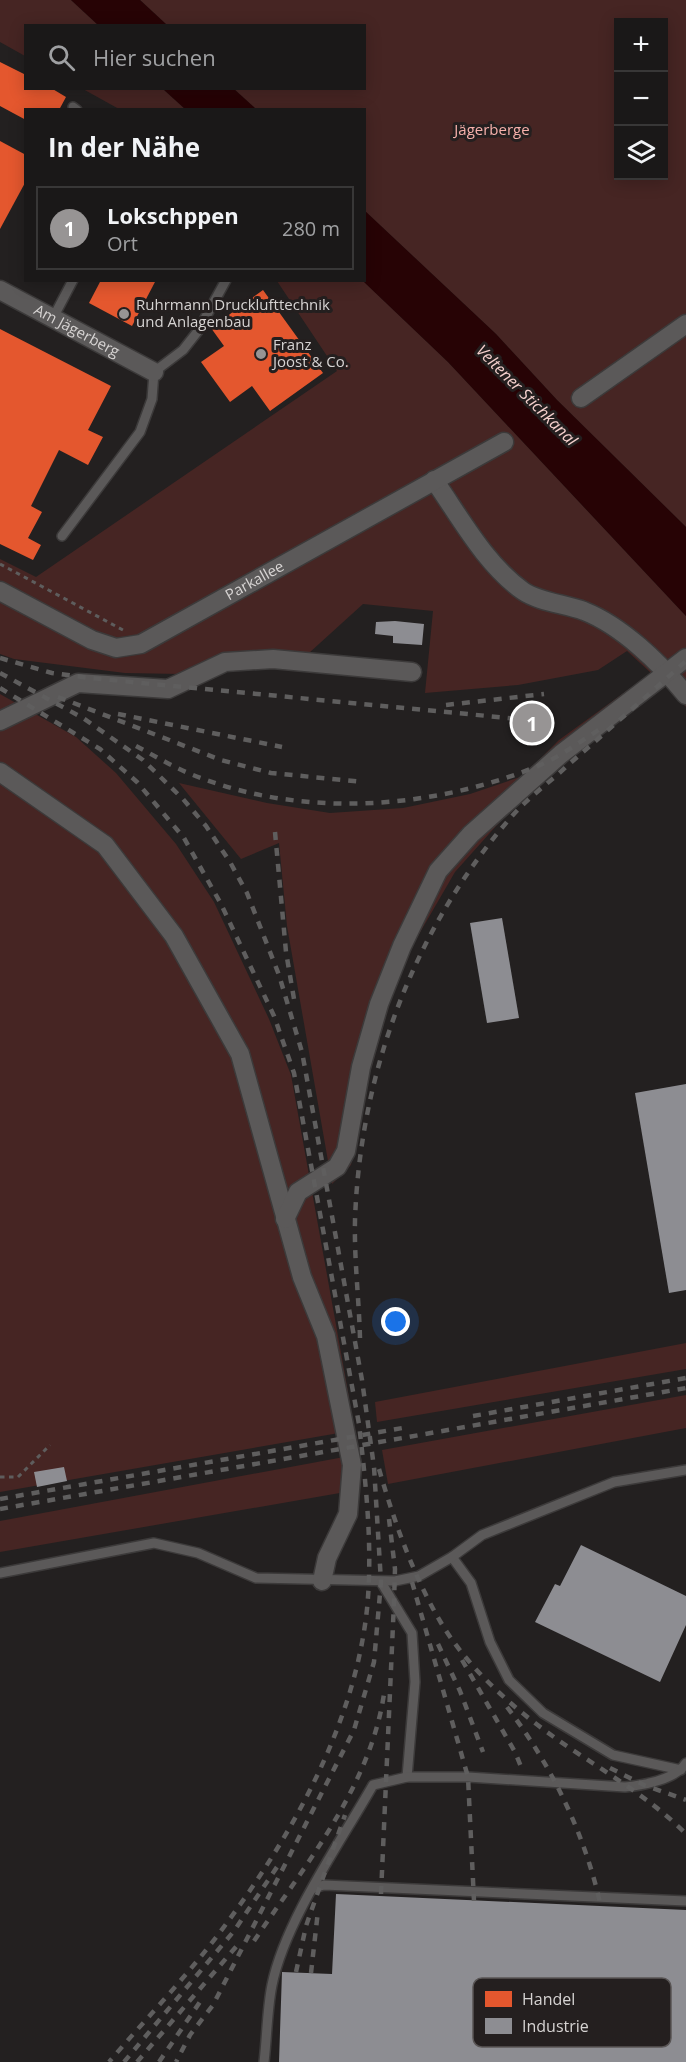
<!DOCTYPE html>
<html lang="de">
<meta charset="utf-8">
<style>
body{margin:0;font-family:"Open Sans",sans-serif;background:#232121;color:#f1f3f6}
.controls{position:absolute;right:18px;top:18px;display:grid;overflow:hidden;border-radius:0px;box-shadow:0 3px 15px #0003}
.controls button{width:54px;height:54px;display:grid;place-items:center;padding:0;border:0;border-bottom:2px solid #383737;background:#1a1818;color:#f1f3f6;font:30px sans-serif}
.you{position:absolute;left:396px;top:1322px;width:21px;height:21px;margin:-15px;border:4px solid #fff;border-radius:50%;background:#1a73e8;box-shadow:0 0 0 9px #1a73e833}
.badge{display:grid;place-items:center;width:39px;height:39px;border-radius:50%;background:#979494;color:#fff;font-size:20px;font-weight:700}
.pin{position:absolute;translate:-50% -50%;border:3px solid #fff;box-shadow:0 2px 6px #0006}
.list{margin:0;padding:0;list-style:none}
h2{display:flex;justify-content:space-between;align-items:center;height:78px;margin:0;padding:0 24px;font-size:26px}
h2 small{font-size:20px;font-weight:400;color:#9fa0a2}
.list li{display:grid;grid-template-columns:39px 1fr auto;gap:18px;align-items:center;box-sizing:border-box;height:84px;margin:0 12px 12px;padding:0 12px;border:2px solid #383737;border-radius:0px}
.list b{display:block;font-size:22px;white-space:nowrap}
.list p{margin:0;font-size:20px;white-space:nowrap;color:#9fa0a2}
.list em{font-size:20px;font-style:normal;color:#9fa0a2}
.icon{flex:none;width:33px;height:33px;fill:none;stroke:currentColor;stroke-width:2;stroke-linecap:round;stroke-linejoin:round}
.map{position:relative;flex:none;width:686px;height:2062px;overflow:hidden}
.search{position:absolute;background:#1a1818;box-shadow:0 3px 15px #0003;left:24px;top:24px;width:342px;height:66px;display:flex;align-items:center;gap:15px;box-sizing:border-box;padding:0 21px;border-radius:0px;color:#9fa0a2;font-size:22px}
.panel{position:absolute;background:#1a1818;box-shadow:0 3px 15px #0003;left:24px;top:108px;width:342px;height:174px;border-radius:0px}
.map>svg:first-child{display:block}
.green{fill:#462523;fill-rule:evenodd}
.water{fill:#270305}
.shops{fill:#e4572e}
.industry{fill:#8d8d92}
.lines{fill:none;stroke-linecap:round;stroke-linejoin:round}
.lane-casing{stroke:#3c3a3a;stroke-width:12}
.street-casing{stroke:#3c3a3a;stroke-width:21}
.path{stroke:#5e5d5d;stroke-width:3;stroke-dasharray:4.5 4.5;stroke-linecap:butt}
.lane{stroke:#5b5959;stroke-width:9}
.street{stroke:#5b5959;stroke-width:18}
.rail{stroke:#5f5e5e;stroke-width:4.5;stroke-dasharray:8 8;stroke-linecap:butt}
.poi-dot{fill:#979494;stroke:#241f1f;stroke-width:2}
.labels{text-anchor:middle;stroke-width:6;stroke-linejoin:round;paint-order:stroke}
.park-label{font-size:15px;fill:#f6b0ab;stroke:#241f1f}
.poi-label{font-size:15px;fill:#d6d3d2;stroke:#241f1f;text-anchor:start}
.street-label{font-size:15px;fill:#d6d3d2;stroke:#241f1f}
.water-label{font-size:16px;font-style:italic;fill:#f5d0cd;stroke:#241f1f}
.key{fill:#241f1f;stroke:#595555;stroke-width:1.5}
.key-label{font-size:16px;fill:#d6d3d2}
</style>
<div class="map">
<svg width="686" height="2062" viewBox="0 0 686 2062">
<rect width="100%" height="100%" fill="#232020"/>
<g class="green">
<polygon points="0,0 71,0 98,25 26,26 25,56 0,42"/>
<path d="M140,0h546v527l-129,-127 -61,-66 -131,-123 -1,-101 -108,-1 -22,-20 130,-1v-62l-197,-1zM618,22h46v154h-46z"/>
<polygon points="83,89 163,89 185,109 119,109"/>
<polygon points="277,281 363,281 448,362 686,616 686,707 670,687 662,683 515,805 455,872 400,967 368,1079 351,1165 332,1184 287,926 279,843 241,859 179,783 267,803 330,813 403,808 470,794 523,776 559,740 651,673 627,651 598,670 518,685 425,693 433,611 363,604 309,653 181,674 125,673 14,659 0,654 0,559 36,577 337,371"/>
<polygon points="0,694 76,737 116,773 176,844 214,902 269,1019 291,1075 349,1397 357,1466 357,1490 0,1552 0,1521 344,1457 339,1433 0,1492"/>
<polygon points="686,1343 686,1369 377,1422 375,1402"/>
<polygon points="686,1395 686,1428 388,1484 382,1450"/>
</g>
<g class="water">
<polygon points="71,0 140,0 167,25 98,25"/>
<polygon points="163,89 234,89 256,109 185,109"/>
<polygon points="365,211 496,334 557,400 686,527 686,616 448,362 363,281"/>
</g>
<g class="shops">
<polygon points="0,62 26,75 26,88 51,88 66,97 59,110 26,110 26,120 0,106"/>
<polygon points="0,141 26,155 26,181 0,229"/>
<polygon points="101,280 156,280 132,326 89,303"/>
<polygon points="263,290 323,373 270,411 252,386 230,402 201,362 224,346 211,328"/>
<polygon points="0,329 111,386 88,430 103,437 88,465 59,450 31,506 42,512 28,538 41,545 33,560 0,544"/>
</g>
<g class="industry">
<polygon points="395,621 424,624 422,645 393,643 393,636 375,634 376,622"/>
<polygon points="519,713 546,715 545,729 518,726"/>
<polygon points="502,918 519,1018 487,1023 470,923"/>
<polygon points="686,1084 686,1290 669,1293 635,1093"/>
<polygon points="64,1467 67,1481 37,1487 34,1472"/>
<polygon points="581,1545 686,1596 686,1625 660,1682 535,1622 555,1584 560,1586"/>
<polygon points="336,1894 686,1910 686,2062 279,2062 282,1972 332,1974"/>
</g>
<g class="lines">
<g class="lane-casing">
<g id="lane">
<polyline points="73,107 77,110"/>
<polyline points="53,318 73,280"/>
<polyline points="62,536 140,432 152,399 154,372 183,350 198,331 226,280"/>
<polyline points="452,1557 471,1583 490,1642 509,1680 543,1713 613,1755 681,1770"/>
<polyline points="0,1573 154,1543 198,1553 256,1578 395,1581 419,1576 452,1557 482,1535 614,1482 686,1470"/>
<polyline points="381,1582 412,1633 415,1682 407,1777"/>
<polyline points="314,1888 324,1885 686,1901"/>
<path d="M264,2062c3,-25 3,-52 8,-77 13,-64 68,-142 101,-200l34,-8h61l157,10c19,-2 50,-7 61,-24"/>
</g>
</g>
<g class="street-casing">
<g id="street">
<path id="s1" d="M0,290l154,82"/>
<polyline points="581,398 686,324"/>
<path d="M434,480c26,37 51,84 89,111 16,11 42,13 61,20 38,15 76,52 102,84"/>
<path id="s2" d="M0,591l92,49 24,8 25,-4 363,-202"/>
<polyline points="0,721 78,683 168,689 225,662 273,659 412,672"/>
<polyline points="0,772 105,845 174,936 240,1054 302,1277 326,1336 352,1465 348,1514 327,1558 322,1581"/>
<polyline points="285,1219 298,1192 337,1167 346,1151 361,1067 379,1004 402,946 438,871 471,834 561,754 686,658"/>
</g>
</g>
<g class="path">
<polyline points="0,564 123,630"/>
<polyline points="0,1477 18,1477 50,1445"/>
</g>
<use href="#lane" class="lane"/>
<use href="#street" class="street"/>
<g class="rail">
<polyline points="0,658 52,673 90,678 519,719"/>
<polyline points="0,673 83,718 143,760 183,799 206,826 230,862 247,893 279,975 302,1052 362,1380 374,1467 381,1582 374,1662 354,1730 213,2005 190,2035 176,2062"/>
<path d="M0,688l100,61 37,33 47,56 37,66 53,112 20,57 65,351c7,61 14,124 8,185 -12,113 -72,221 -138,311 -36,50 -80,95 -120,142"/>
<polyline points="58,697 221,760 271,773 364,782"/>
<polyline points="446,705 544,694"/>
<polyline points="118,714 282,747"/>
<path d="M136,746c19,10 37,21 57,29 107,43 234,35 340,-7 24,-9 45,-25 67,-39"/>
<polyline points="275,832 286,952 294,999"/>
<path d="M360,1338c-1,-39 -6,-79 -5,-118 5,-148 60,-294 158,-405 16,-18 37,-33 54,-49 40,-35 80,-70 119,-105"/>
<polyline points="473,1416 686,1378"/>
<path d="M379,1469c15,52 34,106 61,152 25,43 67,82 107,111 45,33 100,62 139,102"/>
<polyline points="0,1499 408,1427"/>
<polyline points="0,1509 686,1388"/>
<polyline points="412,1582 468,1777 474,1901"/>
<polyline points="438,1644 460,1691 483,1752"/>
<polyline points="462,1660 515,1752 522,1769"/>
<path d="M507,1707c45,59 78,127 94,200"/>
<polyline points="610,1768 644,1785 686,1800"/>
<polyline points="381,1894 394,1602 395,1569 389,1519"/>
<path d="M254,1941c51,-76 116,-154 130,-247"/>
<polyline points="296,1972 306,1926 345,1815"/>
<polyline points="311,1973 318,1911"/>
<polyline points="124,2062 234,1931 279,1864"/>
<polyline points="137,2062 241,1941"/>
<polyline points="159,2062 204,1996"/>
</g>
</g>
<g class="poi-dot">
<circle cx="124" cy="314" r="6"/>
<circle cx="261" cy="354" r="6"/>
</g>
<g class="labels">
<g class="park-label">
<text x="492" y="135">Jägerberge</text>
</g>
<g class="poi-label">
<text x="136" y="310">Ruhrmann Drucklufttechnik<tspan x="136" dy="17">und Anlagenbau</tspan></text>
<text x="273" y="350">Franz<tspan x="273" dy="17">Joost &amp; Co.</tspan></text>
</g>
<g class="street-label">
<text dy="5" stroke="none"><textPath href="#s1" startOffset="87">Am Jägerberg</textPath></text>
<text dy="5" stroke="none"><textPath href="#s2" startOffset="285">Parkallee</textPath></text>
</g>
<g class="water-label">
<text transform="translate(527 395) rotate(45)" y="6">Veltener Stichkanal</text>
</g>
</g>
<rect x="473" y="1978" width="198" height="69" rx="9" class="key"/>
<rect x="485" y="1991" width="27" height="16" fill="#e4572e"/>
<rect x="485" y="2018" width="27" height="16" fill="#8d8d92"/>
<g class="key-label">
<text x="522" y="2005">Handel</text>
<text x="522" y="2032">Industrie</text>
</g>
</svg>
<div class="controls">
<button>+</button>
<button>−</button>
<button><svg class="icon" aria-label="layers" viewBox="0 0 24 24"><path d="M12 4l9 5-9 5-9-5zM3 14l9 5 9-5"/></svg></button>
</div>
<div class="you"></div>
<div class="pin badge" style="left:532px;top:723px">1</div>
<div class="search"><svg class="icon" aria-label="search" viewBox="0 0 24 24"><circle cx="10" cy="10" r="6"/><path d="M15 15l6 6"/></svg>Hier suchen</div>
<section class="panel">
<h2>In der Nähe<small></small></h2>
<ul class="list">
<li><span class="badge">1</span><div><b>Lokschppen</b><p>Ort</p></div><em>280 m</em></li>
</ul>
</section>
</div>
